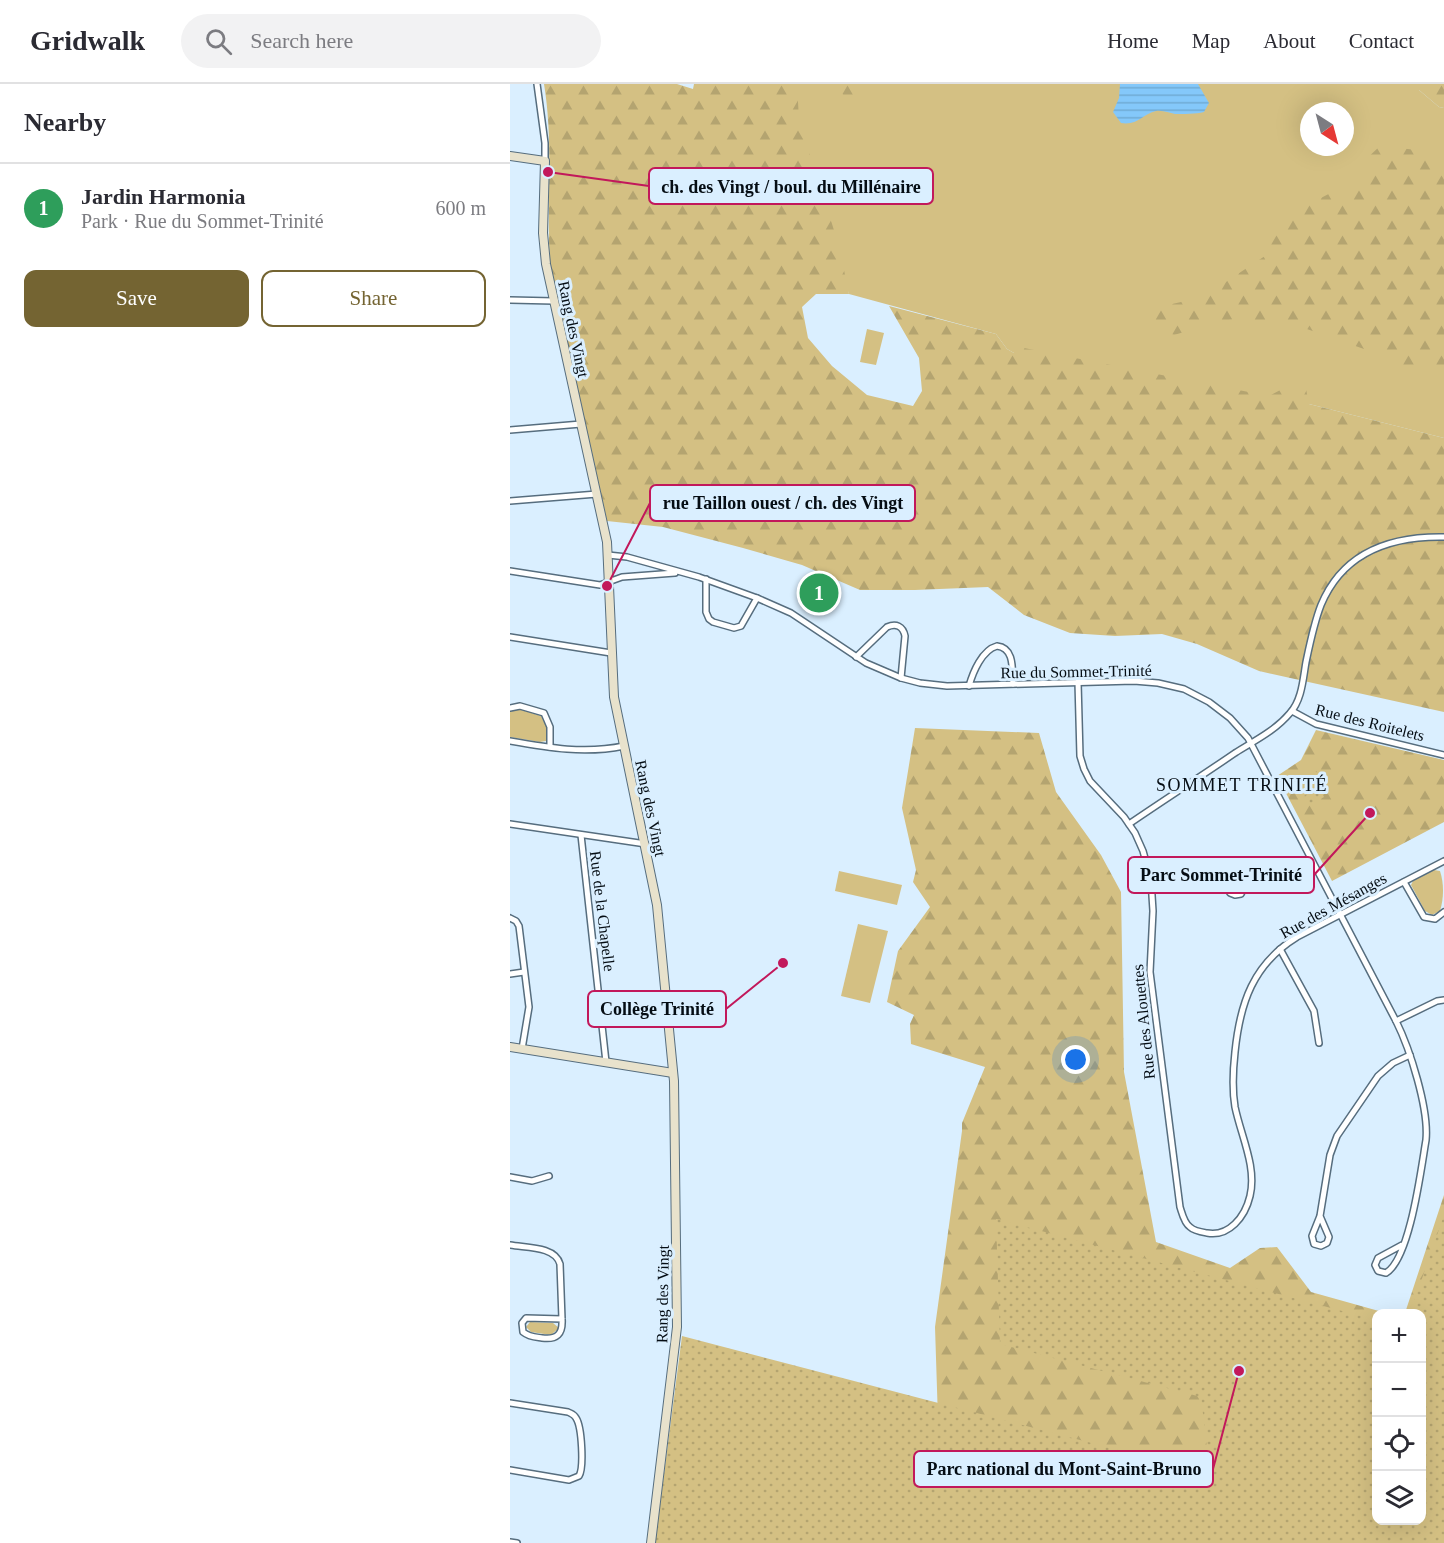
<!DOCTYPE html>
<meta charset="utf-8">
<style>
body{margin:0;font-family:"Times New Roman",serif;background:#f2f2f3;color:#2b2b33}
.controls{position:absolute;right:18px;bottom:18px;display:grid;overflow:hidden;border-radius:12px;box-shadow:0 6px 24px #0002}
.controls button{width:54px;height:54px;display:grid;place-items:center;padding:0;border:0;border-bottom:2px solid #e1e1e2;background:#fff;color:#2b2b33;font:30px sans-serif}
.compass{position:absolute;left:790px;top:18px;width:54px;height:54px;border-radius:50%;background:#fff;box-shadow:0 6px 24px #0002;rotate:144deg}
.you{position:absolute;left:566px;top:976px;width:21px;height:21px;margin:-15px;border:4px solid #fff;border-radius:50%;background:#1a73e8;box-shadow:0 0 0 9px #1a73e833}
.badge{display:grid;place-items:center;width:39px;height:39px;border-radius:50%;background:#746432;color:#fff;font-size:20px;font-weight:700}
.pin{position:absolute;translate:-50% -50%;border:3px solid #fff;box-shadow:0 2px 6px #0006}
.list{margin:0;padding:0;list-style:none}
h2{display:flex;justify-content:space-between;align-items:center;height:78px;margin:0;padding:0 24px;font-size:26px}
h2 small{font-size:20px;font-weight:400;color:#7c7c81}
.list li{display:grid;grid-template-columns:39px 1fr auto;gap:18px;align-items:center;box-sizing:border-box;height:90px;padding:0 24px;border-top:2px solid #e1e1e2}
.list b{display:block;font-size:22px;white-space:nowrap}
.list p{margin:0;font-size:20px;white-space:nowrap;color:#7c7c81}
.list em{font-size:20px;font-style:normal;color:#7c7c81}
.actions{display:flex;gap:12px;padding:18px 24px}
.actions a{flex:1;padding:14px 0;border:2px solid #746432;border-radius:12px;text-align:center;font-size:21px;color:#746432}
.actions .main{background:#746432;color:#fff}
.icon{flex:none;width:33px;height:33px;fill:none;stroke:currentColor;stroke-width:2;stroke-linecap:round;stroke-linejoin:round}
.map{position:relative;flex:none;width:934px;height:1459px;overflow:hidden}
header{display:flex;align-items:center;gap:36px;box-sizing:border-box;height:84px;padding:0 30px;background:#fff;border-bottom:2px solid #e1e1e2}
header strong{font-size:28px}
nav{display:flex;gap:33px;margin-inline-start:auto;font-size:21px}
.search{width:420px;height:54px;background:#f2f2f3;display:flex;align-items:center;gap:15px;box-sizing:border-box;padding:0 21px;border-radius:33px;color:#7c7c81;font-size:22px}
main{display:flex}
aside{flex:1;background:#fff}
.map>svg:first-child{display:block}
.grass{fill:#d4c083;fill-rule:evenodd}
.forest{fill:url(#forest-firs)}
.park{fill:url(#park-dots)}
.water{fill:url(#water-rules)}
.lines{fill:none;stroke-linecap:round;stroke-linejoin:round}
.street-casing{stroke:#566d7e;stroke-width:8}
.secondary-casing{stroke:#566d7e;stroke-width:10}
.street{stroke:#fff;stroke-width:5}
.secondary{stroke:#e8e2cc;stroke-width:8}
.labels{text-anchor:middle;stroke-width:6;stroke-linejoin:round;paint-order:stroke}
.street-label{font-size:16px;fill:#050d14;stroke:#daefff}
.neighbourhood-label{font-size:18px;letter-spacing:1.5px;fill:#050d14;stroke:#daefff}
.leader{fill:none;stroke:#c2185b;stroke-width:2}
.callout-dot{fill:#c2185b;stroke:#daefff;stroke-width:2}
.callout{fill:#daefff;stroke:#c2185b;stroke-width:2}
.callout-label{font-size:18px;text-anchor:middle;font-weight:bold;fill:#050d14}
</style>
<header>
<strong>Gridwalk</strong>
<div class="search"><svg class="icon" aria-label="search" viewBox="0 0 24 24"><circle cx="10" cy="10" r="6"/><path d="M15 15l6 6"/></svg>Search here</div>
<nav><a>Home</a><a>Map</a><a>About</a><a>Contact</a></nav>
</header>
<main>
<aside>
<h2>Nearby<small></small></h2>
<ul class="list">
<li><span class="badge" style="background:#2e9e5b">1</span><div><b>Jardin Harmonia</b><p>Park · Rue du Sommet-Trinité</p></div><em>600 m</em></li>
</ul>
<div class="actions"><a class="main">Save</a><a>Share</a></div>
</aside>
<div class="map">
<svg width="934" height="1459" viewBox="0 0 934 1459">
<defs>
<pattern id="forest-firs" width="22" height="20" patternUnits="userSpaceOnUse" patternTransform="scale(1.5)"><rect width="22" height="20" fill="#d4c083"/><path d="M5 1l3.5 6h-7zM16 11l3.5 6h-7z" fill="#b4a470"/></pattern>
<pattern id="park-dots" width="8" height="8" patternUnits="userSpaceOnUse" patternTransform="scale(1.5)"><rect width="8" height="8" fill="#d4c083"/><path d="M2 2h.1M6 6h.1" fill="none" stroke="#b4a470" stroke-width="1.8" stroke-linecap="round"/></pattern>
<pattern id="water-rules" width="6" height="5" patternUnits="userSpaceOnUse" patternTransform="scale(1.5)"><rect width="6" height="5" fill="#84c8fa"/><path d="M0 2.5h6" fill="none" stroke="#70abd5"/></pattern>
</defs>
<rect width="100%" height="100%" fill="#daefff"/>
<g class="grass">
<path d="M279,0h630v6l20,17 5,1v330l-135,-34 -295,-51 -7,-4 -11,-15 -147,-40 -65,-183zM799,27h36v36h-36z"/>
<polygon points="357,245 374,249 366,281 350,278"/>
<polygon points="8,625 31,632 37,644 36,657 30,658 0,653 0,628"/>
<path d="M924,786l6,1c4,12 4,27 0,40l-8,4 -7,-4 -14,-26 2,-4z"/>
<polygon points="329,787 392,801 387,821 325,807"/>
<polygon points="348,840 378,847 360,919 331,912"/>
<polygon points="20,1238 43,1239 49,1244 41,1251 21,1248 16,1243"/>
</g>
<g class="forest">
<path d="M34,0h133l16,5 1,-5h103l2,36 40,126 10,48h-33l-14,13 6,31 24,28 35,29 46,11 9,-15 -3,-33 -30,-52 107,28 11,15 7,4 10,-5 245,48 15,-8 21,-4 4,20 135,34v274l-185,-41 -62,-27 -35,-10 -47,2 -45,-3 -46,-18 -36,-28 -73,3h-55l-58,-25 -59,-17 -80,-21 -56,-6 -57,-257c-4,-60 4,-120 -6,-180z"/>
<polygon points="321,0 348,0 352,10 341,21 338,15"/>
<polygon points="909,0 934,0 934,24 929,23 909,6"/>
<polygon points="870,62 907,66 934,77 934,289 913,284 886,281 874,272 794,244 733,234 711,237 664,251 642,244 643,228 649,223 693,213 761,168 761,148 780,130 834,102 849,98 857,88 853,78"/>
<polygon points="405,644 529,649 546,708 591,771 611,808 614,988 646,1158 720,1184 750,1164 767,1163 801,1208 876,1229 866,1230 866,1436 912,1436 912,1230 895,1229 934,1111 934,1459 428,1336 425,1243 452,1047 452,1039 475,983 401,960 400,940 404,931 377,918 388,867 420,823 403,798 406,786 392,724"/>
<polygon points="806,646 934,676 934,738 822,797 767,692 791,676"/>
</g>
<g class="park">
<polygon points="806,687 817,697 809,703 814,713 798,722 794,712 804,705 794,696"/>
<polygon points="934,1131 934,1459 145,1459 172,1252 700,1390 691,1313 490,1260 486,1135 866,1236 866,1436 912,1436 912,1230 900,1229"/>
</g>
<path class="water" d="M610,0h78l11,19 -5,9c-8,2 -21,2 -29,2 -6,-1 -12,-4 -19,-3 -13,3 -19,15 -35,12l-8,-11 6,-14z"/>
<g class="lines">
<g class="street-casing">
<g id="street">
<polyline points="27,0 35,59 35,77"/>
<polyline points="0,216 44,217"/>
<polyline points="0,346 71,340"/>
<polyline points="0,417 87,410"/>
<path d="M98,471l19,2 72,20 58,21 34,15 75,50 35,15 19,5 27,3 187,-5 24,2 26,6 25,13 21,16 18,20 148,283c14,28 33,88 30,119 -5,29 -16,119 -40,133l-8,-2 -3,-6 3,-7 24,-13"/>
<polyline points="0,487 90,501 112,493 165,489"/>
<polyline points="196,495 196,528 199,535 203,538 224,544 231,542 247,514"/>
<polyline points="0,553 101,569"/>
<path d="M346,573l31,-30c9,-4 16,-1 18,9l-4,42"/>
<path d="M568,598l2,74 4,13 6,12 34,36 11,16 8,18 8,29 2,31 -3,61 30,235c2,6 4,16 10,20 4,4 11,5 17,6 22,4 38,-16 43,-37 7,-29 -9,-60 -15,-89 -3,-18 -2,-37 0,-55 5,-49 18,-88 62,-115l147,-76"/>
<path d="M459,602c4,-14 13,-36 28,-40 18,2 15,24 16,38"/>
<polyline points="0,624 10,622 34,629 40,643 40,663"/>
<polyline points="782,627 806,640 934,671"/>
<path d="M0,657c39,7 75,13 114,5"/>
<polyline points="0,740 136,760"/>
<path d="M619,740c35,-24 71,-47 106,-71 19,-12 40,-22 55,-40 12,-13 13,-34 16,-51 4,-19 8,-39 15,-57 22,-53 70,-69 123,-68"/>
<polyline points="71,751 96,978"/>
<path d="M641,796l73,-16c10,2 19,16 19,26l-2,4 -6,1 -5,-2 -16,-26"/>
<polyline points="894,798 914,833 925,835 934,828"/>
<polyline points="0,834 6,837 9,842 19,923 12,965"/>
<polyline points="770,865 804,927 809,959"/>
<polyline points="0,890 14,888"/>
<polyline points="886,937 927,917 934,916"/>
<polyline points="0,1093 22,1097 39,1092"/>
<polyline points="810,1132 819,1153 817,1159 811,1162 804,1160 802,1152 810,1132 820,1071 827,1052 868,992 883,979 900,971"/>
<path d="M0,1161c16,3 45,1 50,19l2,55c1,15 -5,21 -20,19 -7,-1 -13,-1 -19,-6l-1,-9 4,-5 36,1"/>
<path d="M0,1319l58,9c4,2 6,2 8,6 6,9 8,50 3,58l-10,4 -59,-10"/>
<polyline points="0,1458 7,1459"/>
</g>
</g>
<g class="secondary-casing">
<g id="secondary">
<polyline points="0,72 35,77 33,149 36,180 97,458 104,613 147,821 164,997 167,1243 141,1459"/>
<polyline points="0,963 163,989"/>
</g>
</g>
<use href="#street" class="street"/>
<use href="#secondary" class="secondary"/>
</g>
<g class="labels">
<g class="street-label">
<text transform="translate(64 245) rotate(78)" y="6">Rang des Vingt</text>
<text transform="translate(566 587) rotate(-1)" y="6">Rue du Sommet-Trinité</text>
<text transform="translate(860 638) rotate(14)" y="6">Rue des Roitelets</text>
<text transform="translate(141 724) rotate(78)" y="6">Rang des Vingt</text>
<text transform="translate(823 821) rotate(-29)" y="6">Rue des Mésanges</text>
<text transform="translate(93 827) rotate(83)" y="6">Rue de la Chapelle</text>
<text transform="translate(633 938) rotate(-96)" y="6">Rue des Alouettes</text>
<text transform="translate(152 1210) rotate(-89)" y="6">Rang des Vingt</text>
</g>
<g class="neighbourhood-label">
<text x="732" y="707">SOMMET TRINITÉ</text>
</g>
</g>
<path class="leader" d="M38 88L139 102M97 502L140 419M860 729L804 791M273 879L216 925M729 1287L703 1385"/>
<g class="callout-dot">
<circle cx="38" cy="88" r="6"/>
<circle cx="97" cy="502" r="6"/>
<circle cx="860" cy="729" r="6"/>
<circle cx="273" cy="879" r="6"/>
<circle cx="729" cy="1287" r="6"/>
</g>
<g class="callout">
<rect x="139" y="84" width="284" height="36" rx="6"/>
<rect x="140" y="401" width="265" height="36" rx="6"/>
<rect x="618" y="773" width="186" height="36" rx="6"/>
<rect x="78" y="907" width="138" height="36" rx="6"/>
<rect x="404" y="1367" width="299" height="36" rx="6"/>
</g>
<g class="callout-label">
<text x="281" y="109">ch. des Vingt / boul. du Millénaire</text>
<text x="273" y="425">rue Taillon ouest / ch. des Vingt</text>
<text x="711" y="797">Parc Sommet-Trinité</text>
<text x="147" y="931">Collège Trinité</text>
<text x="554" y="1391">Parc national du Mont-Saint-Bruno</text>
</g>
</svg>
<div class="controls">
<button>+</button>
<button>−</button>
<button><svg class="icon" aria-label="locate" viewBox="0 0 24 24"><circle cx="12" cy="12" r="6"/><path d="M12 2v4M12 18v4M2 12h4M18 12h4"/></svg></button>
<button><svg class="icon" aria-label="layers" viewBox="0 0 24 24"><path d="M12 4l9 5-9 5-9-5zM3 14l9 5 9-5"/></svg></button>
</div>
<svg class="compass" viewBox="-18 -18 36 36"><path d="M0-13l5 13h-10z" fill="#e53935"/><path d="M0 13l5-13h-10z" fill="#7c7c81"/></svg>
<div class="you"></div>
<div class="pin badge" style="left:309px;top:509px;background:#2e9e5b">1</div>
</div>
</main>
